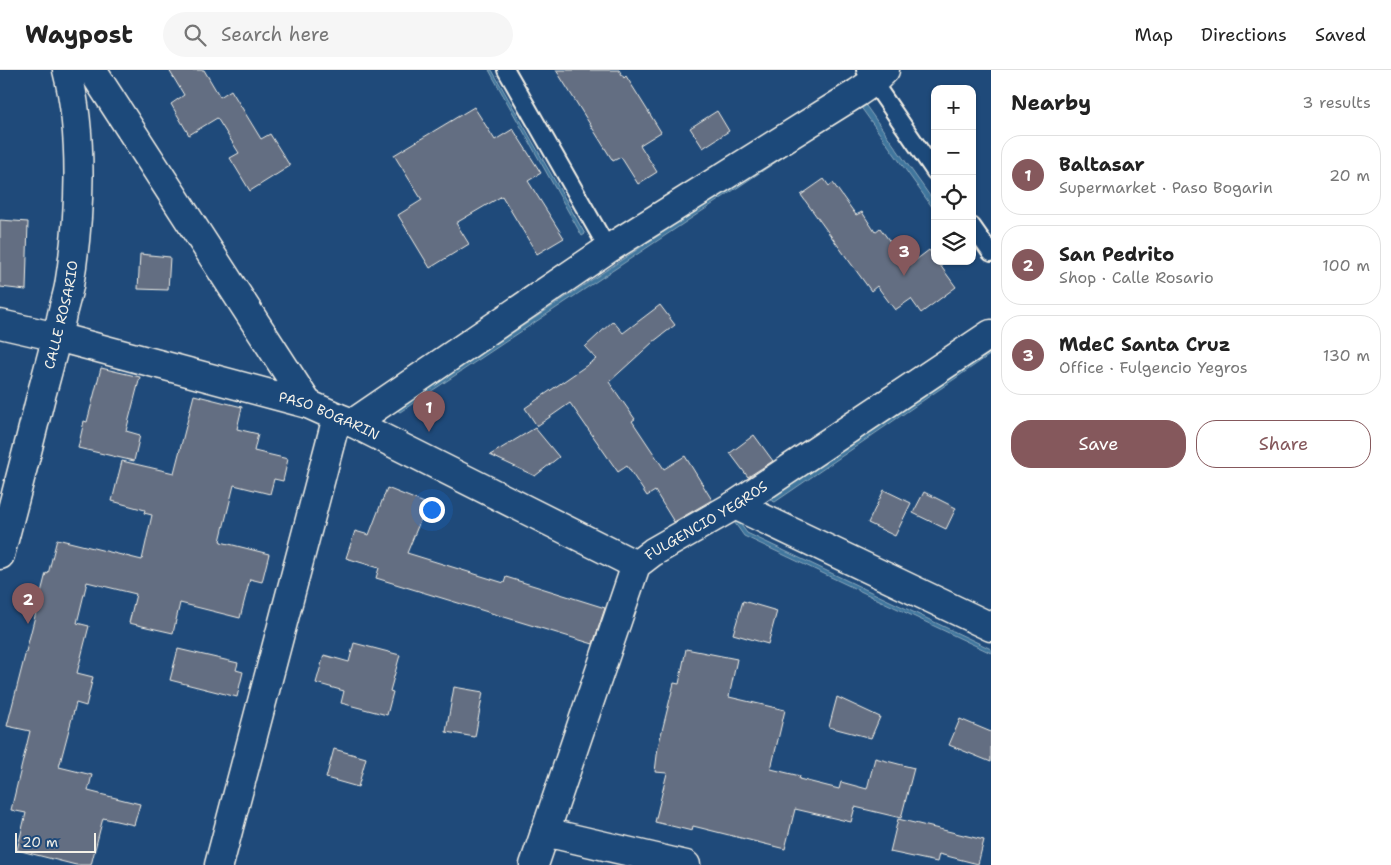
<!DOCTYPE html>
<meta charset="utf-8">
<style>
body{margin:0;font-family:"Shantell Sans",sans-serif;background:#f6f6f6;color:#222}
.controls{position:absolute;right:15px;top:15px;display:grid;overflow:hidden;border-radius:10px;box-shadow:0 1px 4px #0004}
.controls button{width:45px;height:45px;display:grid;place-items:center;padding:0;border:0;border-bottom:1px solid #e0e0e0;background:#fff;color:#222;font:25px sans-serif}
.scale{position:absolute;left:15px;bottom:12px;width:81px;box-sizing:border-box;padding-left:5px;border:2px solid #f4f1e8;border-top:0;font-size:14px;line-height:18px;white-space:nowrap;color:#f4f1e8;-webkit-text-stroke:4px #1f4a7a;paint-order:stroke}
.you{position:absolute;left:431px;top:439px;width:18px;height:18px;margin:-12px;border:4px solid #fff;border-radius:50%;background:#1a73e8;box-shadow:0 0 0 8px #1a73e833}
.badge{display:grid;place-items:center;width:32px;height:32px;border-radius:50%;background:#85585c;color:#fff;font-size:16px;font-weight:700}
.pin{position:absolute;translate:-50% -41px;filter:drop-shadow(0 1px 2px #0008)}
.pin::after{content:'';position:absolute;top:26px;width:18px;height:15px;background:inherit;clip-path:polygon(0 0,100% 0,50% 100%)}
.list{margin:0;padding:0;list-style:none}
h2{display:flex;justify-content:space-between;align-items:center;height:65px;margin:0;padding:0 20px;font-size:21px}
h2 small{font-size:16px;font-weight:400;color:#767676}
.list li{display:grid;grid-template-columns:32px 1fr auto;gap:15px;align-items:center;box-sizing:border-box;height:80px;margin:0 10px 10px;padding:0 10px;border:1px solid #e0e0e0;border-radius:20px}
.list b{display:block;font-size:19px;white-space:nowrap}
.list p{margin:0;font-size:16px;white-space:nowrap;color:#767676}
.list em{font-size:16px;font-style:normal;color:#767676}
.actions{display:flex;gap:10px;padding:15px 20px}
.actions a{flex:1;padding:11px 0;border:1px solid #85585c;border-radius:20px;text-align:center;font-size:18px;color:#85585c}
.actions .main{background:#85585c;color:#fff}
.icon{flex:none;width:28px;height:28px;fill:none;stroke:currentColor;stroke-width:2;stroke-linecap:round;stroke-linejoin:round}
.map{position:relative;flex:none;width:991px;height:795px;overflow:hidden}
header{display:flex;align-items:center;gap:30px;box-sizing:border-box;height:70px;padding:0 25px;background:#fff;border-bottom:1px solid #e0e0e0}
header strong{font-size:24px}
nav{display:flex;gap:28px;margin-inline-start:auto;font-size:18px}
.search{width:350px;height:45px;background:#f6f6f6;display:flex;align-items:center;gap:12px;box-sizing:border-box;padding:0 18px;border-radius:28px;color:#767676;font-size:19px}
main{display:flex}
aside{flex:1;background:#fff}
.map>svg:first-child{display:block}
.water{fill:#41769d;stroke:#89a7bb}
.building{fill:#636e82;stroke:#f4f1e8}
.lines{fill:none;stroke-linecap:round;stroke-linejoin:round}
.service-casing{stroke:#f4f1e8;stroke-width:20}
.minor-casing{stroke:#f4f1e8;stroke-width:31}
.primary-casing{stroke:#f4f1e8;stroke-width:31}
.service{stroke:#1f4a7a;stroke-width:16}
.minor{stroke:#1f4a7a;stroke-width:28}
.primary{stroke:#1f4a7a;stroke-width:28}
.labels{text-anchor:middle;stroke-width:4.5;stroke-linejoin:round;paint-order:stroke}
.street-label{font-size:14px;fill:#f4f1e8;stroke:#1f4a7a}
</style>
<header>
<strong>Waypost</strong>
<div class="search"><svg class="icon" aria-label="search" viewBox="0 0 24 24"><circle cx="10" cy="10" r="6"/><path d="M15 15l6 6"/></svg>Search here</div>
<nav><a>Map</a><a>Directions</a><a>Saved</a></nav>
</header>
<main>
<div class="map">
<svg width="991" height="795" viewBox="0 0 991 795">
<rect width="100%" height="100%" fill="#1f4a7a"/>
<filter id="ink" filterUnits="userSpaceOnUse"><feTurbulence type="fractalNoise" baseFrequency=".02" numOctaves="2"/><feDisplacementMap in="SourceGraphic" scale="10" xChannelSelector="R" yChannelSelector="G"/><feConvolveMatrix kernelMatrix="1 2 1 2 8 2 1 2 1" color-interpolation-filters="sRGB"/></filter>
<g filter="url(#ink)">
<g class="water">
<polygon points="489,0 492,0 585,164 582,166"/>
<polygon points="864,28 864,33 935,133 935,141 860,36 400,342 397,340"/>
<polygon points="991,281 991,284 775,432 770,430"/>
<polygon points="735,447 747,463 991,579 991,583 744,466 732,449"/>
</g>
<g class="building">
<polygon points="169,0 204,0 220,27 231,20 261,69 270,64 290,96 250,121 230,88 239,83 217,48 189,65 171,34 184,25"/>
<polygon points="556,0 619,0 624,8 626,6 661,62 640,75 657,102 638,114 621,87 613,91"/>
<polygon points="474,37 495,70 513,59 541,103 528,111 564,168 537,184 502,126 456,153 469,174 430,198 398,145 422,130 394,85"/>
<polygon points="717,41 729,61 703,78 690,58"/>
<polygon points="824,109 829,116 833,113 856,145 862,142 875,162 880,158 908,196 929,180 935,188 935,191 937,191 956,217 921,243 911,229 895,240 877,216 871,221 801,125"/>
<polygon points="0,150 28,152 26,220 0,217"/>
<polygon points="140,184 170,187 168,220 138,219"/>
<polygon points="660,235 675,255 653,272 609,312 635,349 632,351 664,399 685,386 712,430 674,452 655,421 647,426 627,396 618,402 570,333 537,356 525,338 596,289 585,277 613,251 623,263"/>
<polygon points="101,298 140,307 126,361 140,365 134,391 78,378 84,351 87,352"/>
<polygon points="194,325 242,337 237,359 258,364 254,381 288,389 283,411 274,409 270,424 234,415 220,471 221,471 221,472 269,484 262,512 250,509 240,548 180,533 173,563 129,553 136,524 87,512 77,553 89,556 77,603 93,607 86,636 76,633 59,697 92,705 88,721 140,734 134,755 103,748 91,795 76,795 17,780 26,743 11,740 30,661 7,656 46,503 48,504 57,469 142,490 152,445 144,443 145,440 112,431 122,391 174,403"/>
<polygon points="535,358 559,387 535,406 490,385"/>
<polygon points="754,365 773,391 748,407 730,383"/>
<polygon points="387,418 427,434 407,483 504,513 506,507 605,538 593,574 376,508 379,498 346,488 355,461 369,465"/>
<polygon points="884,420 911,433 895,466 868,453"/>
<polygon points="924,422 956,438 946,459 913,443"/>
<polygon points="743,531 777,541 768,574 733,564"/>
<polygon points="354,573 400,585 390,621 393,622 387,645 341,633 344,621 316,613 324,585 349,592"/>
<polygon points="178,579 238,593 236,600 243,602 237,627 170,610"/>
<polygon points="686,579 737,589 729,627 785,640 771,699 800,706 799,709 839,719 841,712 867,719 875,688 914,698 901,748 855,737 851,752 795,739 785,779 693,756 692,761 655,752 667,703 655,702 658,677 674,613 679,614"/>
<polygon points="454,617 483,622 475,667 446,662"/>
<polygon points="837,627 880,647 871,668 829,657"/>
<polygon points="960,649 991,662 991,692 949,675"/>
<polygon points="334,679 366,688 358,717 326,708"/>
<polygon points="898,749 984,770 978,794 939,784 937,792 890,782"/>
</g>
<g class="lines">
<g class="service-casing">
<g id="service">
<polyline points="506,0 608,179"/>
<polyline points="865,0 935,102"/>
<polyline points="972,156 991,183"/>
</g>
</g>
<g class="minor-casing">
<g id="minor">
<polyline points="92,0 308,334"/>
<path id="s1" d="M0,254l57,13 251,67 29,13 16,6 283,142"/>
<polyline points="353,353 608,179 857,23 873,12 885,0"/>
<polyline points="735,435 991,557"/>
<polyline points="545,762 686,795"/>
<polyline points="219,795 337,347"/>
<path id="s2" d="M534,795l102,-300 17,-13 82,-47 256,-171"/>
</g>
</g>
<g class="primary-casing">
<g id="primary">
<path id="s3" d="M0,485c14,-53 28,-106 41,-159 7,-26 14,-51 20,-77 2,-11 6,-22 8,-33 11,-67 15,-150 -2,-216"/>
</g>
</g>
<use href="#service" class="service"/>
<use href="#minor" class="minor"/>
<use href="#primary" class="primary"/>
</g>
</g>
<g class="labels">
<g class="street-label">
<text dy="5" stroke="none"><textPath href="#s3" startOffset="248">CALLE ROSARIO</textPath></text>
<text dy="5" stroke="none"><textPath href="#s1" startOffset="342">PASO BOGARIN</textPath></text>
<text dy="5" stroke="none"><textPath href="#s2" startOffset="400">FULGENCIO YEGROS</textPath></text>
</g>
</g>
</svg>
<div class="controls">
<button>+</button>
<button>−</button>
<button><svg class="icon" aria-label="locate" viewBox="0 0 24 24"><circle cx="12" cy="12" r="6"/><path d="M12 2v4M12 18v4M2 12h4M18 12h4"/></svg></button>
<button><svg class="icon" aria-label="layers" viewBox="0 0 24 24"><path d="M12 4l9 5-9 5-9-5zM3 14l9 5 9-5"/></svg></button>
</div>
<div class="scale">20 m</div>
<div class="you"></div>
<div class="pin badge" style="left:429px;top:362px">1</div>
<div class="pin badge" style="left:28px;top:554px">2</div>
<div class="pin badge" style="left:904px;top:206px">3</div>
</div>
<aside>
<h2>Nearby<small>3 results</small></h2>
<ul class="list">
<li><span class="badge">1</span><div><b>Baltasar</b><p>Supermarket · Paso Bogarin</p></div><em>20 m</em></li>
<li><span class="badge">2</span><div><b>San Pedrito</b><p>Shop · Calle Rosario</p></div><em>100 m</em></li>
<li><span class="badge">3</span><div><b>MdeC Santa Cruz</b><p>Office · Fulgencio Yegros</p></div><em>130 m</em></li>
</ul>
<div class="actions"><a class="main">Save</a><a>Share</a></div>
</aside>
</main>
